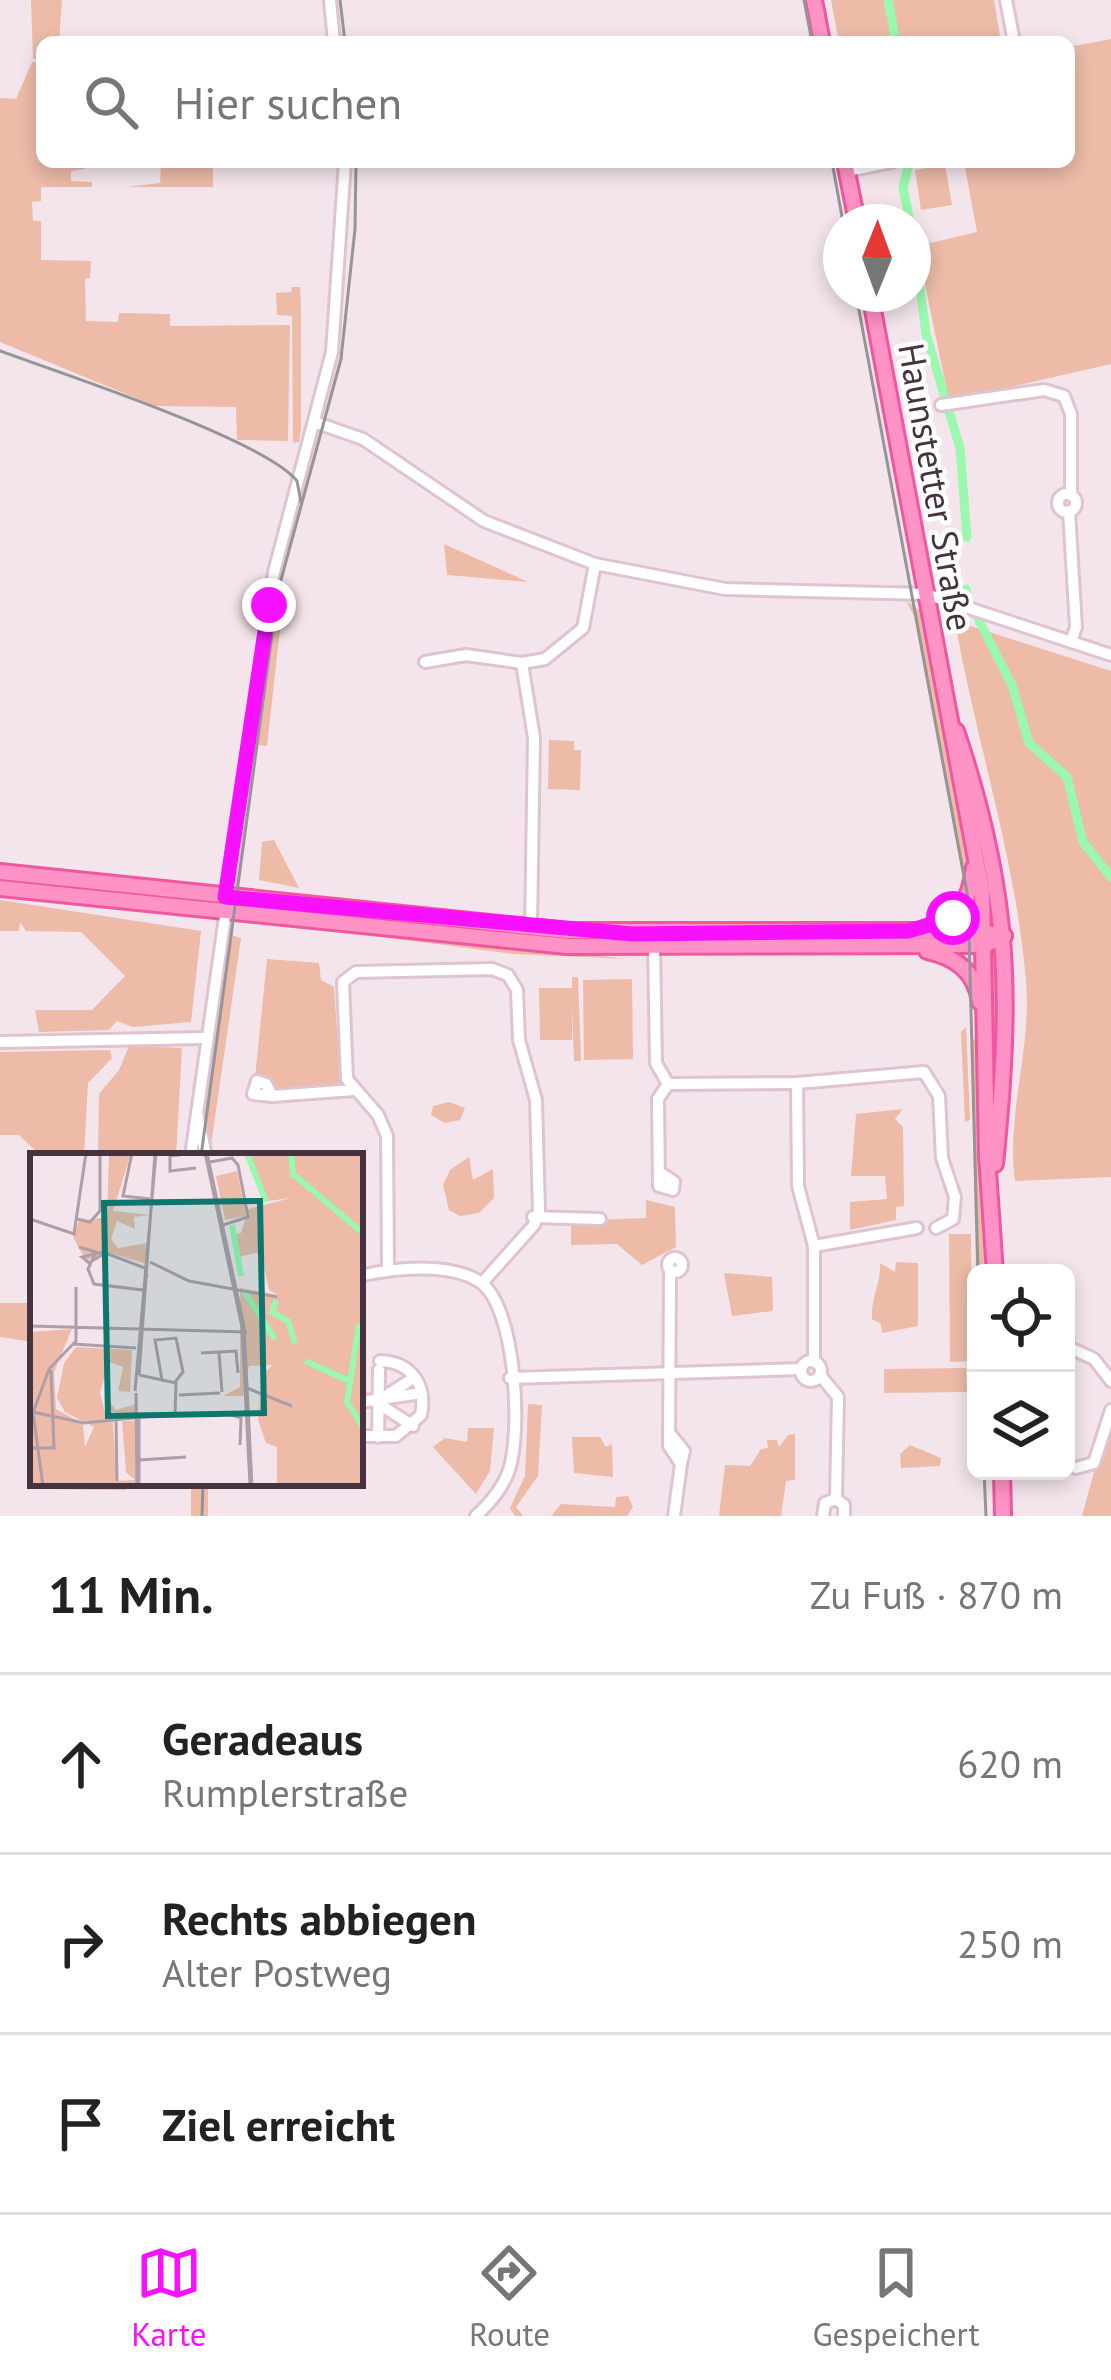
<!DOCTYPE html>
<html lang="de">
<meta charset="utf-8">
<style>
body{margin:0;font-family:"PT Sans",sans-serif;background:#f6f6f6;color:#222}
.controls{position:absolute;right:36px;bottom:36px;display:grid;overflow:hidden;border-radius:18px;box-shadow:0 6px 18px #0003}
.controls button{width:108px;height:108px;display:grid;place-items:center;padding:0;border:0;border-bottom:3px solid #e0e0e0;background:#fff;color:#222;font:60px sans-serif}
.compass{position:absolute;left:823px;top:204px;width:108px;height:108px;border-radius:50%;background:#fff;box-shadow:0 6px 18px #0003;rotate:1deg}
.stop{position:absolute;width:36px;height:36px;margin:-27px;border:9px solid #f711ff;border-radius:50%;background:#fff}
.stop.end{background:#f711ff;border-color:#fff;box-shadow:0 3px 12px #0008}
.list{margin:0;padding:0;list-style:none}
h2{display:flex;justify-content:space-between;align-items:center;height:156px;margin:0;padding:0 48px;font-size:51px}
h2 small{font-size:39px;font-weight:400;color:#767676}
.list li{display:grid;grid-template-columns:78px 1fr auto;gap:36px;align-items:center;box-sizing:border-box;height:180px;padding:0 48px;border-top:3px solid #e0e0e0}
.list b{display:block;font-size:45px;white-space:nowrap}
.list p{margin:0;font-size:39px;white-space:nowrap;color:#767676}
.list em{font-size:39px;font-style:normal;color:#767676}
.icon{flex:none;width:66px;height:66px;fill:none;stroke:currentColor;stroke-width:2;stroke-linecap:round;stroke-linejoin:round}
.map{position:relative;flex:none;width:1111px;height:1516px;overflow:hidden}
.search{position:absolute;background:#fff;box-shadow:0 6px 18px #0003;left:36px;right:36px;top:36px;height:132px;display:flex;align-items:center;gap:30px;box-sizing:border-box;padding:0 42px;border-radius:18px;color:#767676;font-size:45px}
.sheet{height:696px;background:#fff}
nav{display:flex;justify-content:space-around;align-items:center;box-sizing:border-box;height:168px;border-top:3px solid #e0e0e0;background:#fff;font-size:33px;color:#767676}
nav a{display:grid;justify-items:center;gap:6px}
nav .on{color:#f711ff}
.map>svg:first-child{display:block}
.green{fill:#edbba8}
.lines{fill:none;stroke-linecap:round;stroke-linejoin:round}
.canal{stroke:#9af8af;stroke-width:9}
.minor-casing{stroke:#dfc3d1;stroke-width:16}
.major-casing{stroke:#f156a1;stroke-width:20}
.minor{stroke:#fff;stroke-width:10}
.major{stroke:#ff93c5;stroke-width:14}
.tram{stroke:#959595;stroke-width:3}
.route{stroke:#f711ff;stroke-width:15}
.labels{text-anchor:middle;stroke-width:9;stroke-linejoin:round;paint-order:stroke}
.street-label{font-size:36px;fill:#47333f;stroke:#fff}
.inset-river{fill:none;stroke:#9af8af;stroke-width:6}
.inset-road{fill:none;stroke:#af9ea7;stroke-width:3}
.view{fill:#0f766e;fill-opacity:0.15;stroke:#0f766e;stroke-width:6}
.inset-edge{fill:none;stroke:#47333f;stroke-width:6}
</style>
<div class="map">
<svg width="1111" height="1516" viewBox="0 0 1111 1516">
<rect width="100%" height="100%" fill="#f4e5ec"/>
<g class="green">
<polygon points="31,0 62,0 59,42 42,42 42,58 33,59"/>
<polygon points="831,0 994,0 1001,42 839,42"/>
<polygon points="1111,39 1111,364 949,401 917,246 977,232 964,162 1069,162 1069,47"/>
<polygon points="42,61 42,162 85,162 85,169 71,171 71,181 92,182 92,187 41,187 41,201 32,202 33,221 41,221 41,260 91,261 90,278 85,279 86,321 118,322 119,313 170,314 170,326 290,325 288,441 237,440 236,407 155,406 0,342 0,98 16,99 32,62"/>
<polygon points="161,162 213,162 213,187 127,187 160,183"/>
<polygon points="945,165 952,205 921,210 915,170"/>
<polygon points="292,287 300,287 301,307 301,429 299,442 293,443 292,316 277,315 276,293 291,292"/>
<polygon points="444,544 528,582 447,575"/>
<polygon points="906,601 921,611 969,867 962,873 914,616"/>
<path d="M955,621l156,50v506l-96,4c-9,-67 17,-132 11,-200 -10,-122 -50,-239 -71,-360z"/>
<polygon points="280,629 267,746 257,745 270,631"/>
<polygon points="549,740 574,741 574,750 581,750 580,790 548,789"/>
<polygon points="274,840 299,888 259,880 262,842"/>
<polygon points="0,900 201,931 191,1022 133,1027 117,1021 109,1030 39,1032 35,1010 92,1010 125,976 81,932 26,931 20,922 19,931 0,931"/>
<polygon points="250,920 629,959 513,954"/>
<polygon points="228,934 241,938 211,1145 202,1112"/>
<polygon points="996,952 1001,1059 994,1108 990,954"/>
<polygon points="267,959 319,963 321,980 334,987 341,1087 277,1092 255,1078"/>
<polygon points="572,977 578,977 581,1061 574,1061 572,1007 572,1040 540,1040 539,988 572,988"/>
<polygon points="632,979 633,1059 584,1060 583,980"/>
<polygon points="976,996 986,1273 976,1273 971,1040 977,1039"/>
<polygon points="966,1027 970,1120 965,1122 961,1032"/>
<polygon points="129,1046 182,1048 176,1156 98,1155 99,1094 119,1070"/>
<polygon points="110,1050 112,1058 88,1083 84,1156 41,1156 19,1135 0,1135 0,1052"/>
<polygon points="449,1102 465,1108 460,1120 445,1123 431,1115 433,1106"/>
<polygon points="903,1109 895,1119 903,1127 904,1206 896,1207 896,1220 850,1230 850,1202 887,1199 885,1176 851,1176 856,1114"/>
<polygon points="469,1157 473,1180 493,1169 494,1198 479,1213 460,1216 449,1210 443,1185 450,1170"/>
<polygon points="646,1200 675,1207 676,1247 642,1265 617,1244 571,1245 571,1221 646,1218"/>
<polygon points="949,1234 971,1234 972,1361 950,1362"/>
<path d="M896,1262l22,1v63l-36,7 -1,-9 -9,-5c-1,-23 9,-35 8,-56l15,9z"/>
<polygon points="724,1273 772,1277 773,1311 732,1316"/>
<polygon points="0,1303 33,1303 33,1342 0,1337"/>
<polygon points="966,1368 967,1392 884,1393 884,1369"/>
<polygon points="528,1404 542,1405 538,1476 516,1507 523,1516 515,1516 510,1508 525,1476"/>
<polygon points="1111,1410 1111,1516 1082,1516"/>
<polygon points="468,1428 494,1428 490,1471 476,1494 433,1447 445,1438 467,1442"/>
<polygon points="795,1434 795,1480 786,1481 781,1516 719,1516 725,1465 750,1466 761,1449 768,1448 767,1440 777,1440 779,1447 788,1435"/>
<polygon points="572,1437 600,1437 606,1447 612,1444 613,1477 574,1473"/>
<polygon points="910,1445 941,1458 940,1466 901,1468 900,1454"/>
<polygon points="44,1483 123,1483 126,1490 44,1489"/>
<rect x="191" y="1483" width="17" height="33"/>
<polygon points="628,1496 633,1507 627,1516 551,1516 561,1504 615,1507 616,1497"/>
</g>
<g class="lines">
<g class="canal">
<polyline points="888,0 896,42"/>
<polyline points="908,168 903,187 910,222"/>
<polyline points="913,235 926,334 960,448 967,537"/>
<polyline points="966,589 967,596"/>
<polyline points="976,615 1012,685 1029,743 1067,777 1083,842 1111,877"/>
</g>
<g class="minor-casing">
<g id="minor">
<polyline points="330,0 334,42"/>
<polyline points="1006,0 1014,42"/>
<polyline points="847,171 892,162"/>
<polyline points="941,405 1044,390 1064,396 1071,414 1071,495"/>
<polyline points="317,423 363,439 484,521 595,564 725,589 926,594 1111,655"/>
<circle cx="1067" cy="503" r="9"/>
<polyline points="1069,511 1076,627 1071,642"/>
<polyline points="425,662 466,655 522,663 545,659 583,628 595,564"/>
<polyline points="522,663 534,738 531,928"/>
<polyline points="654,943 656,1063 668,1084"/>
<polyline points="0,1042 206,1038"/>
<polygon points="257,1081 266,1084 272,1096 253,1094"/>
<polyline points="797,1083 798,1186 814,1246 814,1362"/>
<polyline points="668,1084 797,1083 924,1072 939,1096 942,1158 955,1197 953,1219 936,1228"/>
<polyline points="272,1096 354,1090"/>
<polyline points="197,1112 206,1156"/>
<polyline points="191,1156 274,572 332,352 345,162"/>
<polyline points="659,1172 674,1182 673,1190 659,1186 658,1099 668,1084"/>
<polyline points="533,1217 600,1219"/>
<polyline points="814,1246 917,1228"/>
<circle cx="675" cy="1265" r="7"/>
<polyline points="388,1271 387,1136 378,1115 347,1079 343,982 356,972 492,969 508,975 517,990 519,1040 536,1100 539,1211 534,1225 482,1283"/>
<polyline points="670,1271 669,1446 681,1464 684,1451 672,1436"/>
<path d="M360,1276c33,-8 90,-14 120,6 36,24 42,150 29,188 -6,18 -19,33 -33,46"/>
<polyline points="1066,1346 1094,1359 1111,1381"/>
<circle cx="811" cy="1371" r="10"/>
<polyline points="820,1375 838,1397 836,1499 844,1505 844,1516"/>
<polyline points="510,1378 801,1369"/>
<polyline points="384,1397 409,1381"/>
<polyline points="360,1402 415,1394"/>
<polyline points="376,1402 413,1426"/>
<path d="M360,1436h36l25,-21c6,-31 -10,-53 -41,-54"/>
<polyline points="378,1437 379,1370"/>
<polyline points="1076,1468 1094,1463 1111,1410"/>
<polyline points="674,1516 681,1464"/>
<polyline points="823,1516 825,1503 836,1499"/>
</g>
</g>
<g class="major-casing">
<g id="major">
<polyline points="814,0 822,42"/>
<polyline points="845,162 857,222"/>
<polyline points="870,294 982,891 987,1156 995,1273"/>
<path d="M956,731c55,162 56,265 39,433"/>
<polyline points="0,872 567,931 973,931 1004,936"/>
<polyline points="0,888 567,946 985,945 1004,936"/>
<path d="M931,926c31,-7 39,-29 43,-58"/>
<path d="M927,951c29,6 49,21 53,51"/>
<polyline points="1002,1471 1003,1516"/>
</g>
</g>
<use href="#minor" class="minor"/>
<use href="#major" class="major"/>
<g class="tram">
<polyline points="340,0 345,42"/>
<polyline points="804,0 812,42"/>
<polyline points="832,162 843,222"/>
<polyline points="856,294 968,898 978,1273"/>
<path d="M0,351c58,21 265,89 297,130l4,21"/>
<polyline points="201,1156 278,591 341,359 355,229 356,162"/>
<polyline points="984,1471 986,1516"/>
<polyline points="202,1516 203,1483"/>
</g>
</g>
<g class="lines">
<polyline class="route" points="269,605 225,897 632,934 908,931 953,918"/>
</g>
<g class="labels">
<g class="street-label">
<text transform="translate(936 487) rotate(80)" y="13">Haunstetter Straße</text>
</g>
</g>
<g transform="translate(30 1153)">
<rect width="333" height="333" fill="#f4e5ec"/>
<path d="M79,0h22l-18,58 37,4 -16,2 1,12 -18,-8 -6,18 7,9 29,-5v21l-41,-12 -20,9 -13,-24 6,-16 28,-4zM220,0l113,1v332h-86v-39l-11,-4 -8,-23 5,-46 9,-9 -23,1 -6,30h-20l17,-9v-99l38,7 -9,-5 -8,-38 -23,5 -5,-22 8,-2 7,-24 43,-11 -23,3zM207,18l9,45 -21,4 -9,-44zM42,176l-18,43 2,37 27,15 2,23 9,-20 -29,-15 -8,-14 7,-35 12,-16 56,3 -2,42 -12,-1 5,-24 -14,-5 -9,31 6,23 3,-15 7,9 21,-6v11l-25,-3 5,69 18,-1 -9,-8 -4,-51h15v65h-107v-154z" fill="#edbba8"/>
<path class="inset-river" d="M217,0l19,49M261,0l2,21 70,59M202,72l9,51M214,138l31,48M246,147l-4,12 16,9 7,23M329,171l-12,78 16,25M275,208l42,19"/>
<path class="inset-road" d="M102,0l-9,43 27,3M165,0l-25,3v15l26,-3M175,0l37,174 8,159M177,0l37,173 8,160M180,9l22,-4 6,7 10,52 -25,8M0,66l44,15 12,-81M47,66l13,3 10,-11v-58M49,94l17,5 -8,17 6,15 49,6M75,100l-16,10 -7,-6 21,-5 42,16 2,9M120,109l39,19 88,16M0,173l217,6M43,191l63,4M171,200l35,-2 2,22M189,200l3,39M109,222l16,-222M132,227l-7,-40 21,-2 7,34 -8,10M217,235l45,18M105,238l21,-238M106,240l1,93M149,242l41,-2M3,259l51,11 91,-9 1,-31 -37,-8M196,260l15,5 -1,27M86,265l1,63M109,265v68M1,295h23l-3,-78M109,307l47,-3M13,333l-10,-73 16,-44 27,-28v-54"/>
<path class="view" d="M230,48l4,212 -156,3 -4,-213z"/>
<rect width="333" height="333" class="inset-edge"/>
</g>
</svg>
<div class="controls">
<button><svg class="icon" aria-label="locate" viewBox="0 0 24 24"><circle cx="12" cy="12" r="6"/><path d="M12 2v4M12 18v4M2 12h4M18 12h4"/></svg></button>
<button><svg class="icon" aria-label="layers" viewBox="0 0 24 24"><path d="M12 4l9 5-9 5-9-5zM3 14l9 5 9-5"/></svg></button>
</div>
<svg class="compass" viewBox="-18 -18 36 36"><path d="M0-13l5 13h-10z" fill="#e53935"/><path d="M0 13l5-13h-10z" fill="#767676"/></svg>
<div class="stop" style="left:953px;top:918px"></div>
<div class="stop end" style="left:269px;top:605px"></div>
<div class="search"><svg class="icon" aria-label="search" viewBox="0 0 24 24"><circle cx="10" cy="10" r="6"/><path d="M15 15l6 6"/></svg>Hier suchen</div>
</div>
<section class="sheet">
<h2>11 Min.<small>Zu Fuß · 870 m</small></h2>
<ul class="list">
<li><svg class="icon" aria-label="ahead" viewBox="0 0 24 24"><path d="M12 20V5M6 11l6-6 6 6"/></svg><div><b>Geradeaus</b><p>Rumplerstraße</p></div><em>620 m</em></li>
<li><svg class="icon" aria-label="right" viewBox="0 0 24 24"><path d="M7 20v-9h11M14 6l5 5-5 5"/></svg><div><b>Rechts abbiegen</b><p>Alter Postweg</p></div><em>250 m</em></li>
<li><svg class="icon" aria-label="arrive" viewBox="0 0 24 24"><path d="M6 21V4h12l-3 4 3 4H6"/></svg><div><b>Ziel erreicht</b></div></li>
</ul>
</section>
<nav>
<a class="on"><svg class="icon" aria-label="map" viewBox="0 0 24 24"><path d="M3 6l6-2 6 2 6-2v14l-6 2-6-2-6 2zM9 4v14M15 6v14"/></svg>Karte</a>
<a><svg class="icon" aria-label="directions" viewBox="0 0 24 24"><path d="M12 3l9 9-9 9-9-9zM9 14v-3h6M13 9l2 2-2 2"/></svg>Route</a>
<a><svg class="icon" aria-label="saved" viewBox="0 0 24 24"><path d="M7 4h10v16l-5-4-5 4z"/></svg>Gespeichert</a>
</nav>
